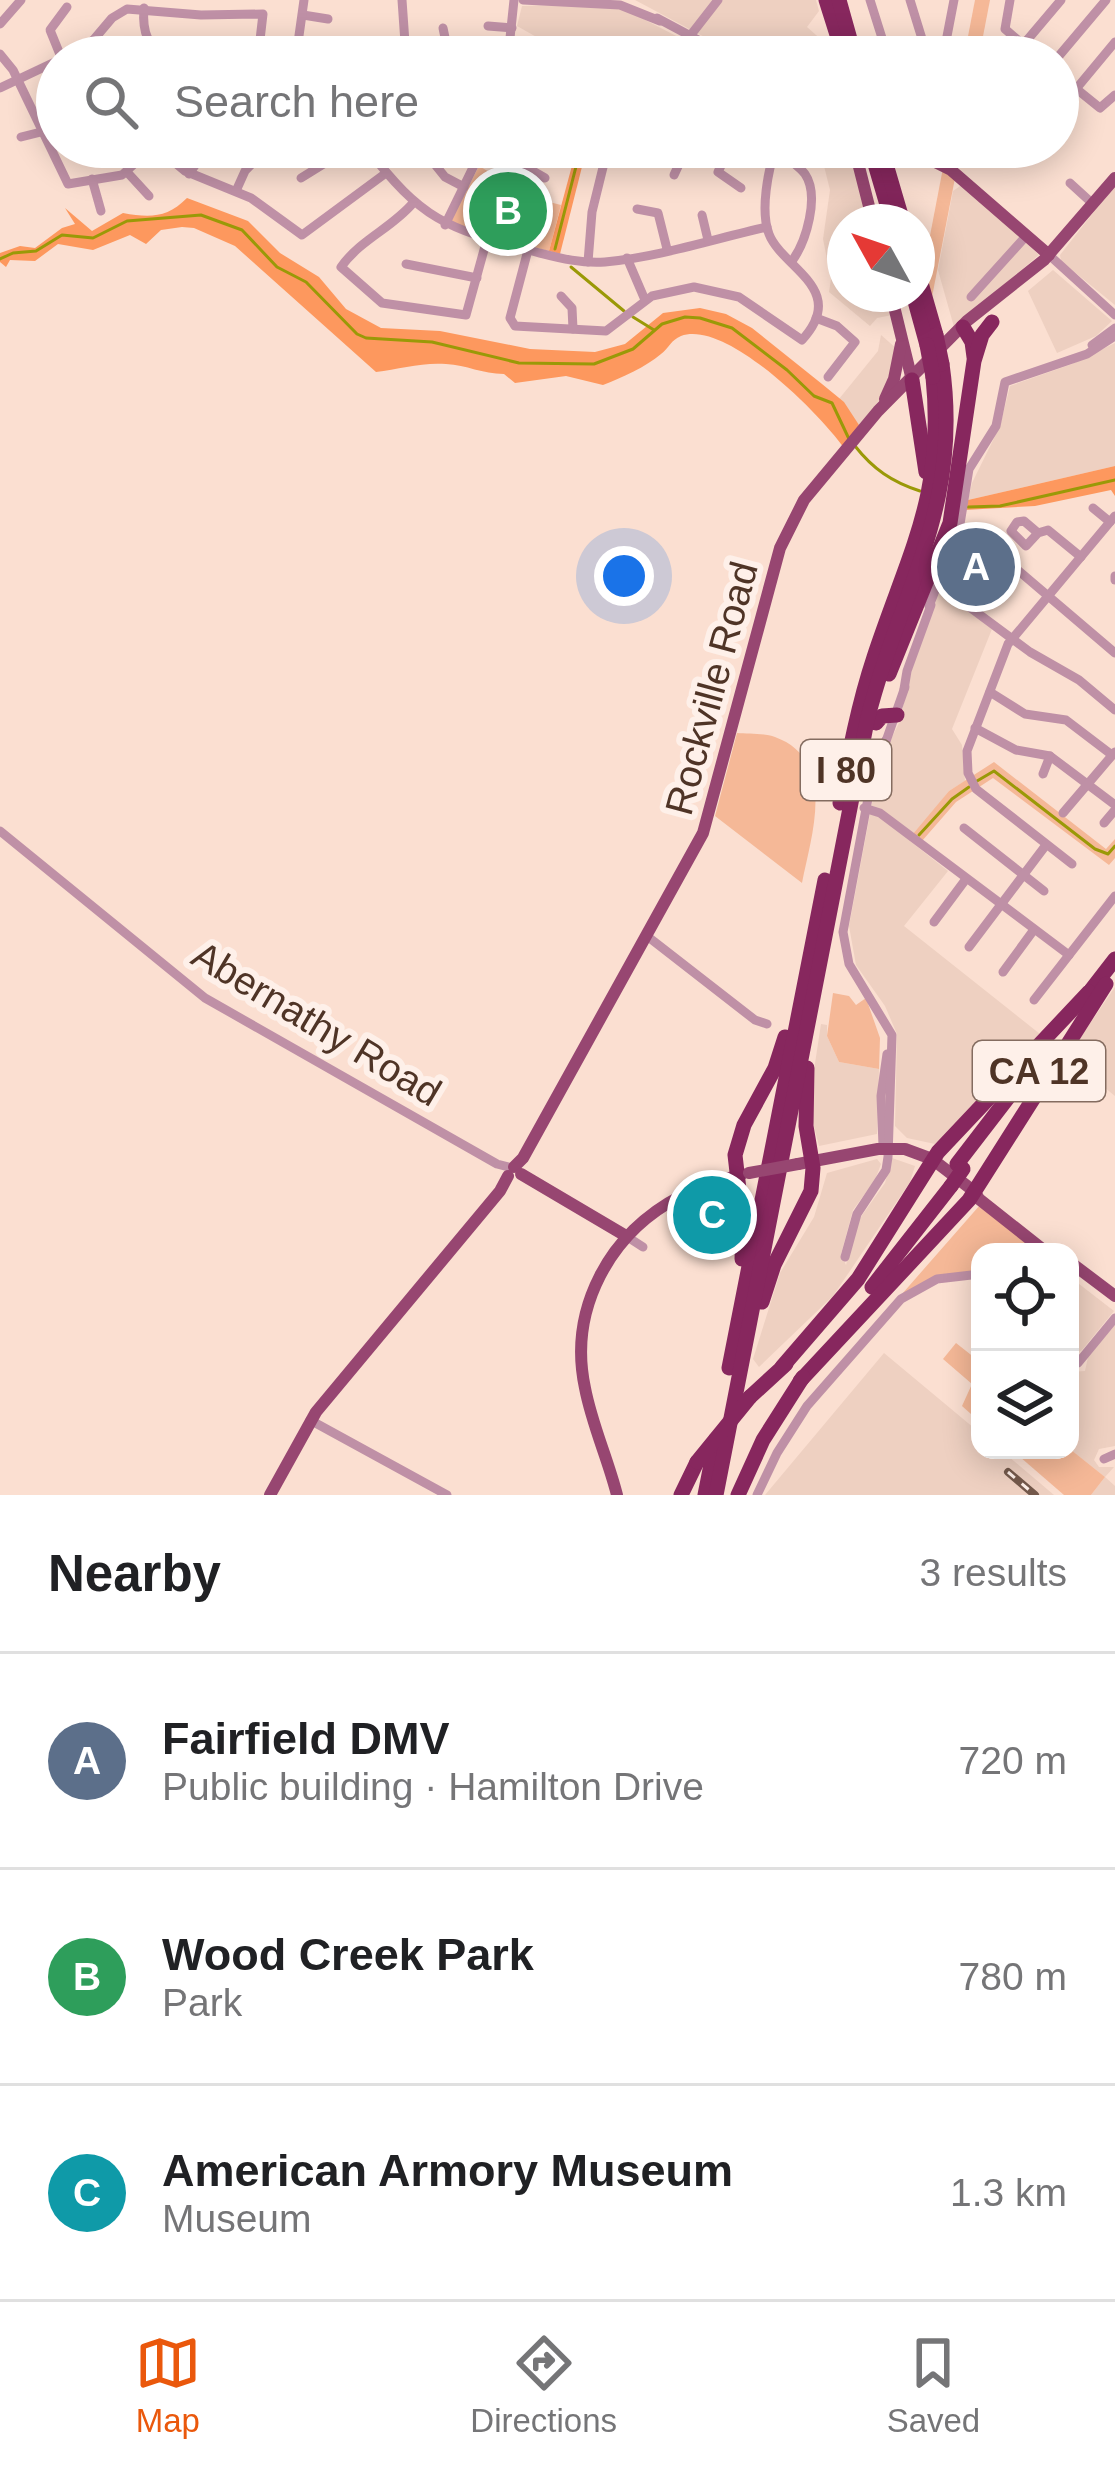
<!DOCTYPE html>
<meta charset="utf-8">
<style>
body{margin:0;font-family:Arial,sans-serif;background:#f6f6f6;color:#202124}
.controls{position:absolute;right:36px;bottom:36px;display:grid;overflow:hidden;border-radius:24px;box-shadow:0 6px 30px #0003}
.controls button{width:108px;height:108px;display:grid;place-items:center;padding:0;border:0;border-bottom:3px solid #e0e0e0;background:#fff;color:#202124;font:60px sans-serif}
.compass{position:absolute;left:827px;top:204px;width:108px;height:108px;border-radius:50%;background:#fff;box-shadow:0 6px 30px #0003;rotate:310deg}
.you{position:absolute;left:624px;top:576px;width:42px;height:42px;margin:-30px;border:9px solid #fff;border-radius:50%;background:#1a73e8;box-shadow:0 0 0 18px #1a73e833}
.badge{display:grid;place-items:center;width:78px;height:78px;border-radius:50%;background:#ea580c;color:#fff;font-size:39px;font-weight:700}
.pin{position:absolute;translate:-50% -50%;border:6px solid #fff;box-shadow:0 3px 12px #0006}
.list{margin:0;padding:0;list-style:none}
h2{display:flex;justify-content:space-between;align-items:center;height:156px;margin:0;padding:0 48px;font-size:51px}
h2 small{font-size:39px;font-weight:400;color:#757577}
.list li{display:grid;grid-template-columns:78px 1fr auto;gap:36px;align-items:center;box-sizing:border-box;height:216px;padding:0 48px;border-top:3px solid #e0e0e0}
.list b{display:block;font-size:45px;white-space:nowrap}
.list p{margin:0;font-size:39px;white-space:nowrap;color:#757577}
.list em{font-size:39px;font-style:normal;color:#757577}
.icon{flex:none;width:66px;height:66px;fill:none;stroke:currentColor;stroke-width:2;stroke-linecap:round;stroke-linejoin:round}
.map{position:relative;flex:none;width:1115px;height:1495px;overflow:hidden}
.search{position:absolute;background:#fff;box-shadow:0 6px 30px #0003;left:36px;right:36px;top:36px;height:132px;display:flex;align-items:center;gap:30px;box-sizing:border-box;padding:0 42px;border-radius:66px;color:#757577;font-size:45px}
.sheet{height:804px;background:#fff}
nav{display:flex;justify-content:space-around;align-items:center;box-sizing:border-box;height:168px;border-top:3px solid #e0e0e0;background:#fff;font-size:33px;color:#757577}
nav a{display:grid;justify-items:center;gap:6px}
nav .on{color:#ea580c}
.map>svg:first-child{display:block}
.built{fill:#eed0c1}
.green{fill:#f5b897}
.forest{fill:#fd985e}
.lines{fill:none;stroke-linecap:round;stroke-linejoin:round}
.stream{stroke:#9a9907;stroke-width:3}
.minor{stroke:#bf90a6;stroke-width:9}
.major{stroke:#974671;stroke-width:12}
.highway{stroke:#87275e;stroke-width:15}
.rail-casing{stroke:#74594b;stroke-width:8}
.rail{stroke:#fef0e9;stroke-width:3;stroke-dasharray:9;stroke-linecap:butt}
.major-bridge{stroke:#974671;stroke-width:12}
.highway-bridge{stroke:#87275e;stroke-width:15}
.labels{text-anchor:middle;stroke-width:12;stroke-linejoin:round;paint-order:stroke}
.shield{fill:#fef0e9;stroke:#846c60;stroke-width:3}
.shield-label{font-size:36px;font-weight:bold;fill:#4f3426}
.street-label{font-size:39px;fill:#4f3426;stroke:#fef0e9}
</style>
<div class="map">
<svg width="1115" height="1495" viewBox="0 0 1115 1495">
<rect width="100%" height="100%" fill="#fbdfd1"/>
<g class="built">
<polygon points="635,0 816,0 819,11 807,27 825,43 829,57 742,57"/>
<polygon points="558,5 624,9 717,57 639,57 615,45 612,57 572,57 517,26 522,6"/>
<polygon points="803,147 850,147 869,222 845,222 845,294 887,294 892,315 877,318 870,326 829,292 831,279 823,239 830,190 823,162"/>
<polygon points="963,184 1039,255 954,327 938,270 953,191"/>
<polygon points="1115,185 1115,305 1061,261 1060,255"/>
<polygon points="1053,270 1112,321 1096,336 1057,353 1028,291"/>
<polygon points="881,335 897,349 883,396 859,425 839,399 878,351"/>
<polygon points="1115,343 1115,466 968,500 972,483 1000,426 1010,386 1072,364"/>
<polygon points="942,592 992,629 952,729 962,745 965,781 949,791 910,841 948,871 904,926 1040,1034 935,1144 907,1138 895,1126 897,1034 885,1006 856,965 849,926 880,761 899,723 911,672 938,595"/>
<polygon points="1115,987 1115,1096 1067,1057"/>
<polygon points="821,1024 827,1025 827,1036 839,1062 879,1069 877,1134 819,1146 811,1115 812,1083"/>
<polygon points="892,1158 915,1166 910,1182 833,1296 759,1367 753,1359 780,1273 814,1217 827,1173 877,1159 881,1164 875,1180 853,1210 841,1254 846,1265 858,1221 885,1183"/>
<polygon points="1070,1277 1114,1311 1082,1350 1070,1357"/>
<polygon points="1115,1325 1115,1446 1099,1449 1094,1460 1099,1467 1114,1467 1105,1477 1115,1486 1115,1495 1091,1495 1105,1477 1070,1449 1070,1372 1085,1371 1088,1357"/>
<polygon points="884,1353 980,1433 980,1450 1001,1450 1054,1495 765,1495"/>
</g>
<g class="green">
<polygon points="975,0 990,0 979,57 964,57"/>
<polygon points="947,147 961,147 932,297 924,267"/>
<polygon points="479,166 534,198 561,205 549,251 470,231 451,221"/>
<path d="M737,733c11,1 28,0 38,4 63,23 36,99 27,146l-87,-67z"/>
<polygon points="994,762 1106,849 1115,839 1115,858 1109,865 993,778 956,802 922,841 913,834 949,791"/>
<polygon points="833,993 849,996 856,1005 866,998 880,1038 879,1069 839,1062 827,1036"/>
<polygon points="980,1205 1028,1243 1025,1252 980,1252 980,1270 936,1276 902,1294"/>
<polygon points="956,1343 980,1362 980,1422 962,1406 972,1384 943,1359"/>
<polygon points="1070,1449 1105,1477 1091,1495 1064,1495 1012,1450"/>
</g>
<g class="forest">
<polygon points="577,147 587,147 560,254 549,251"/>
<path d="M187,198l61,23 32,32 39,24 27,32 35,19 59,3 90,18 65,3 30,-8 38,-31 37,-5 26,6 26,14 70,56 22,18 15,23 -15,23c-24,-34 -118,-129 -163,-112 -10,4 -12,12 -20,18 -15,13 -40,24 -58,31l-37,-9 -51,7 -11,-9c-22,0 -37,-9 -58,-10 -23,-2 -47,5 -70,8l-141,-126 -41,-18 -12,-1 -21,3 -15,14 -16,-9 -37,15 -35,-6 -23,17 -25,-1 -4,7 -6,-5v-9l20,-7 15,2 27,-20 13,-4 -10,-16 27,23 31,-18c27,5 44,5 64,-15z"/>
<polygon points="1115,466 1115,496 1111,490 1035,506 965,510 968,500"/>
</g>
<g class="lines">
<g class="stream">
<polyline points="555,249 581,147"/>
<polyline points="0,259 13,253 36,251 62,235 93,238 127,221 201,215 242,230 277,267 306,282 357,334 366,338 432,342 519,363 594,364 633,349 662,324 685,317 700,318 732,328 787,370 814,396 832,403 849,439"/>
<polyline points="571,267 624,311"/>
<polyline points="633,317 654,330"/>
<path d="M855,446c18,23 37,36 65,45"/>
<polyline points="968,507 1000,506 1115,480"/>
<polyline points="977,781 994,771 1095,849 1108,854 1115,846"/>
<polyline points="919,835 952,799 969,787"/>
</g>
<g class="minor">
<polyline points="402,0 406,57"/>
<polyline points="523,0 620,5 660,21"/>
<polyline points="870,0 888,57"/>
<polyline points="910,0 923,42 945,49"/>
<polyline points="1010,0 1005,29 1038,57"/>
<path d="M144,8c-2,24 3,41 28,49"/>
<polyline points="303,15 328,19"/>
<polyline points="657,18 730,57"/>
<polyline points="0,24 21,0"/>
<polyline points="488,26 512,28"/>
<polyline points="443,28 449,57"/>
<polyline points="690,36 718,0"/>
<polyline points="1023,45 1061,0"/>
<polyline points="0,54 13,70 68,184 122,175 153,147"/>
<polyline points="61,57 50,30 67,7"/>
<polyline points="66,57 90,44 112,18 127,9 201,15 263,14 258,57"/>
<polyline points="227,57 250,50 296,52"/>
<polyline points="296,57 304,0"/>
<polyline points="508,57 514,0"/>
<polyline points="943,57 954,0"/>
<polyline points="1058,57 1106,0"/>
<polyline points="1058,74 1100,108 1115,95"/>
<polyline points="0,88 57,61"/>
<polyline points="1076,89 1115,42"/>
<polyline points="21,137 41,132"/>
<polyline points="156,147 185,171 251,198 302,235 386,173"/>
<path d="M366,147c56,73 79,81 166,104 24,6 48,13 73,11 54,-5 109,-23 162,-35"/>
<polyline points="421,147 445,177 464,187"/>
<polyline points="491,147 545,178"/>
<polyline points="612,147 634,159"/>
<polyline points="730,147 718,172 741,188"/>
<path d="M773,149c11,7 24,15 32,25 15,22 1,68 -13,87"/>
<polyline points="127,172 149,196"/>
<polyline points="189,174 208,147"/>
<polyline points="674,175 687,147"/>
<polyline points="301,178 351,147"/>
<polyline points="92,179 101,211"/>
<polyline points="1070,183 1093,204"/>
<polyline points="236,191 245,171 268,147"/>
<path d="M413,203c-21,25 -52,36 -72,64l41,36 84,12 21,-76"/>
<polyline points="637,209 658,213 667,249"/>
<polyline points="702,215 708,240"/>
<polyline points="445,225 483,147"/>
<path d="M528,250l-18,68 5,8 91,5 46,-35 42,-9 45,10 63,43c47,-51 -20,-72 -33,-106 -9,-23 -1,-64 7,-87"/>
<polyline points="1049,255 1115,315"/>
<polyline points="627,258 645,300"/>
<polyline points="588,262 592,212 608,147"/>
<polyline points="406,264 477,278"/>
<polyline points="561,296 572,308 573,329"/>
<polyline points="971,297 1027,235"/>
<polyline points="816,318 837,326 855,342 828,377"/>
<polyline points="1092,345 1115,328"/>
<polyline points="1093,508 1110,522"/>
<polyline points="1038,533 1026,546 1011,531 1017,522 1024,521 1038,533 1048,530 1081,557"/>
<polyline points="952,545 995,555 1014,567 1115,653"/>
<polyline points="1115,576 1115,580"/>
<polyline points="937,583 1030,652 1079,680 1115,710"/>
<polyline points="929,606 959,530 969,469 996,426 1005,382 1087,354 1115,336"/>
<polyline points="904,689 907,671 931,605"/>
<polyline points="990,692 1025,714 1066,720 1112,755"/>
<polyline points="975,728 1016,750 1050,756 1115,805"/>
<polyline points="885,744 905,687"/>
<polyline points="1043,774 1050,756"/>
<polyline points="864,808 880,813 1069,955"/>
<polyline points="1063,813 1115,752"/>
<polyline points="1104,823 1115,810"/>
<polyline points="964,828 1044,891"/>
<polyline points="0,831 205,998 497,1164 512,1168"/>
<polyline points="1072,864 976,789 968,773 967,751 1008,644 1115,516"/>
<polyline points="934,922 966,879"/>
<polyline points="647,936 755,1020 767,1024"/>
<polyline points="969,947 1046,845"/>
<polyline points="1003,972 1033,931"/>
<polyline points="1034,1000 1115,896"/>
<polyline points="883,1145 881,1096 887,1054"/>
<polyline points="626,1236 643,1247"/>
<polyline points="845,1257 857,1214 886,1170 888,1157 892,1035 849,964 843,932 875,761 886,740"/>
<polyline points="1078,1363 1115,1318"/>
<polyline points="310,1420 447,1495"/>
<polyline points="1104,1459 1115,1454"/>
<polyline points="757,1495 777,1453 807,1406 901,1299 937,1279 980,1274"/>
</g>
<g class="major">
<polyline points="854,147 873,222"/>
<polyline points="905,147 900,151 902,157 921,155 951,170 1049,255"/>
<polyline points="891,294 912,380"/>
<polyline points="885,399 894,379 901,344"/>
<polyline points="798,1164 878,1149 905,1149 932,1159 975,1192 979,1199 1046,1252"/>
<polyline points="514,1167 523,1158 703,833 780,548 804,500 878,411 967,321 1044,260 1115,178"/>
<polyline points="521,1174 626,1236"/>
<polyline points="1070,1262 1115,1296"/>
<polyline points="270,1495 316,1412 500,1191 508,1176"/>
<path d="M617,1495c-9,-36 -25,-70 -32,-107 -17,-79 25,-156 96,-192 19,-10 41,-15 61,-22"/>
</g>
<g class="highway">
<polyline points="826,0 844,57"/>
<polyline points="839,0 855,57"/>
<polyline points="870,147 892,222"/>
<polyline points="881,147 903,222"/>
<polyline points="910,147 921,155"/>
<polyline points="917,269 936,335"/>
<polyline points="913,294 927,345"/>
<polyline points="963,327 972,342 974,357"/>
<polyline points="912,380 926,472"/>
<polyline points="889,674 950,523 974,361 982,335 992,322"/>
<polyline points="876,723 882,716 897,715"/>
<path d="M840,803c9,-49 18,-98 34,-146 35,-106 71,-162 59,-280"/>
<polyline points="1091,990 1115,959"/>
<polyline points="957,1164 1040,1056"/>
<polyline points="742,1259 743,1224 735,1155 744,1125 775,1068 785,1037"/>
<polyline points="872,1287 951,1186"/>
<polyline points="762,1302 774,1265 811,1191 813,1168 806,1126 807,1068"/>
<polyline points="782,1367 858,1279 938,1152 1089,992"/>
<polyline points="729,1368 825,880"/>
<polyline points="800,1381 969,1200 1106,984"/>
<polyline points="750,1397 786,1364"/>
<polyline points="681,1495 697,1462"/>
<polyline points="705,1495 716,1439"/>
<path d="M716,1495l151,-774c33,-132 96,-212 75,-357"/>
<polyline points="738,1495 763,1440 803,1377"/>
</g>
<g class="rail-casing">
<polyline id="rail" points="1008,1472 1035,1495"/>
</g>
<use href="#rail" class="rail"/>
<polyline class="major-bridge" points="749,1173 798,1164"/>
<g class="highway-bridge">
<polyline points="936,335 942,364"/>
<polyline points="927,345 933,377"/>
<polyline points="951,1186 963,1169"/>
<polyline points="697,1462 750,1397"/>
</g>
</g>
<g class="labels">
<g class="shield">
<rect x="801" y="740" width="90" height="60" rx="9"/>
<rect x="973" y="1041" width="132" height="60" rx="9"/>
</g>
<g class="shield-label">
<text x="846" y="783">I 80</text>
<text x="1039" y="1084">CA 12</text>
</g>
<g class="street-label">
<text transform="translate(711 688) rotate(-75)" y="14">Rockville Road</text>
<text transform="translate(317 1023) rotate(31)" y="14">Abernathy Road</text>
</g>
</g>
</svg>
<div class="controls">
<button><svg class="icon" aria-label="locate" viewBox="0 0 24 24"><circle cx="12" cy="12" r="6"/><path d="M12 2v4M12 18v4M2 12h4M18 12h4"/></svg></button>
<button><svg class="icon" aria-label="layers" viewBox="0 0 24 24"><path d="M12 4l9 5-9 5-9-5zM3 14l9 5 9-5"/></svg></button>
</div>
<svg class="compass" viewBox="-18 -18 36 36"><path d="M0-13l5 13h-10z" fill="#e53935"/><path d="M0 13l5-13h-10z" fill="#757577"/></svg>
<div class="you"></div>
<div class="pin badge" style="left:976px;top:567px;background:#5c6f8a">A</div>
<div class="pin badge" style="left:508px;top:211px;background:#2e9e5b">B</div>
<div class="pin badge" style="left:712px;top:1215px;background:#0f9aa8">C</div>
<div class="search"><svg class="icon" aria-label="search" viewBox="0 0 24 24"><circle cx="10" cy="10" r="6"/><path d="M15 15l6 6"/></svg>Search here</div>
</div>
<section class="sheet">
<h2>Nearby<small>3 results</small></h2>
<ul class="list">
<li><span class="badge" style="background:#5c6f8a">A</span><div><b>Fairfield DMV</b><p>Public building · Hamilton Drive</p></div><em>720 m</em></li>
<li><span class="badge" style="background:#2e9e5b">B</span><div><b>Wood Creek Park</b><p>Park</p></div><em>780 m</em></li>
<li><span class="badge" style="background:#0f9aa8">C</span><div><b>American Armory Museum</b><p>Museum</p></div><em>1.3 km</em></li>
</ul>
</section>
<nav>
<a class="on"><svg class="icon" aria-label="map" viewBox="0 0 24 24"><path d="M3 6l6-2 6 2 6-2v14l-6 2-6-2-6 2zM9 4v14M15 6v14"/></svg>Map</a>
<a><svg class="icon" aria-label="directions" viewBox="0 0 24 24"><path d="M12 3l9 9-9 9-9-9zM9 14v-3h6M13 9l2 2-2 2"/></svg>Directions</a>
<a><svg class="icon" aria-label="saved" viewBox="0 0 24 24"><path d="M7 4h10v16l-5-4-5 4z"/></svg>Saved</a>
</nav>
